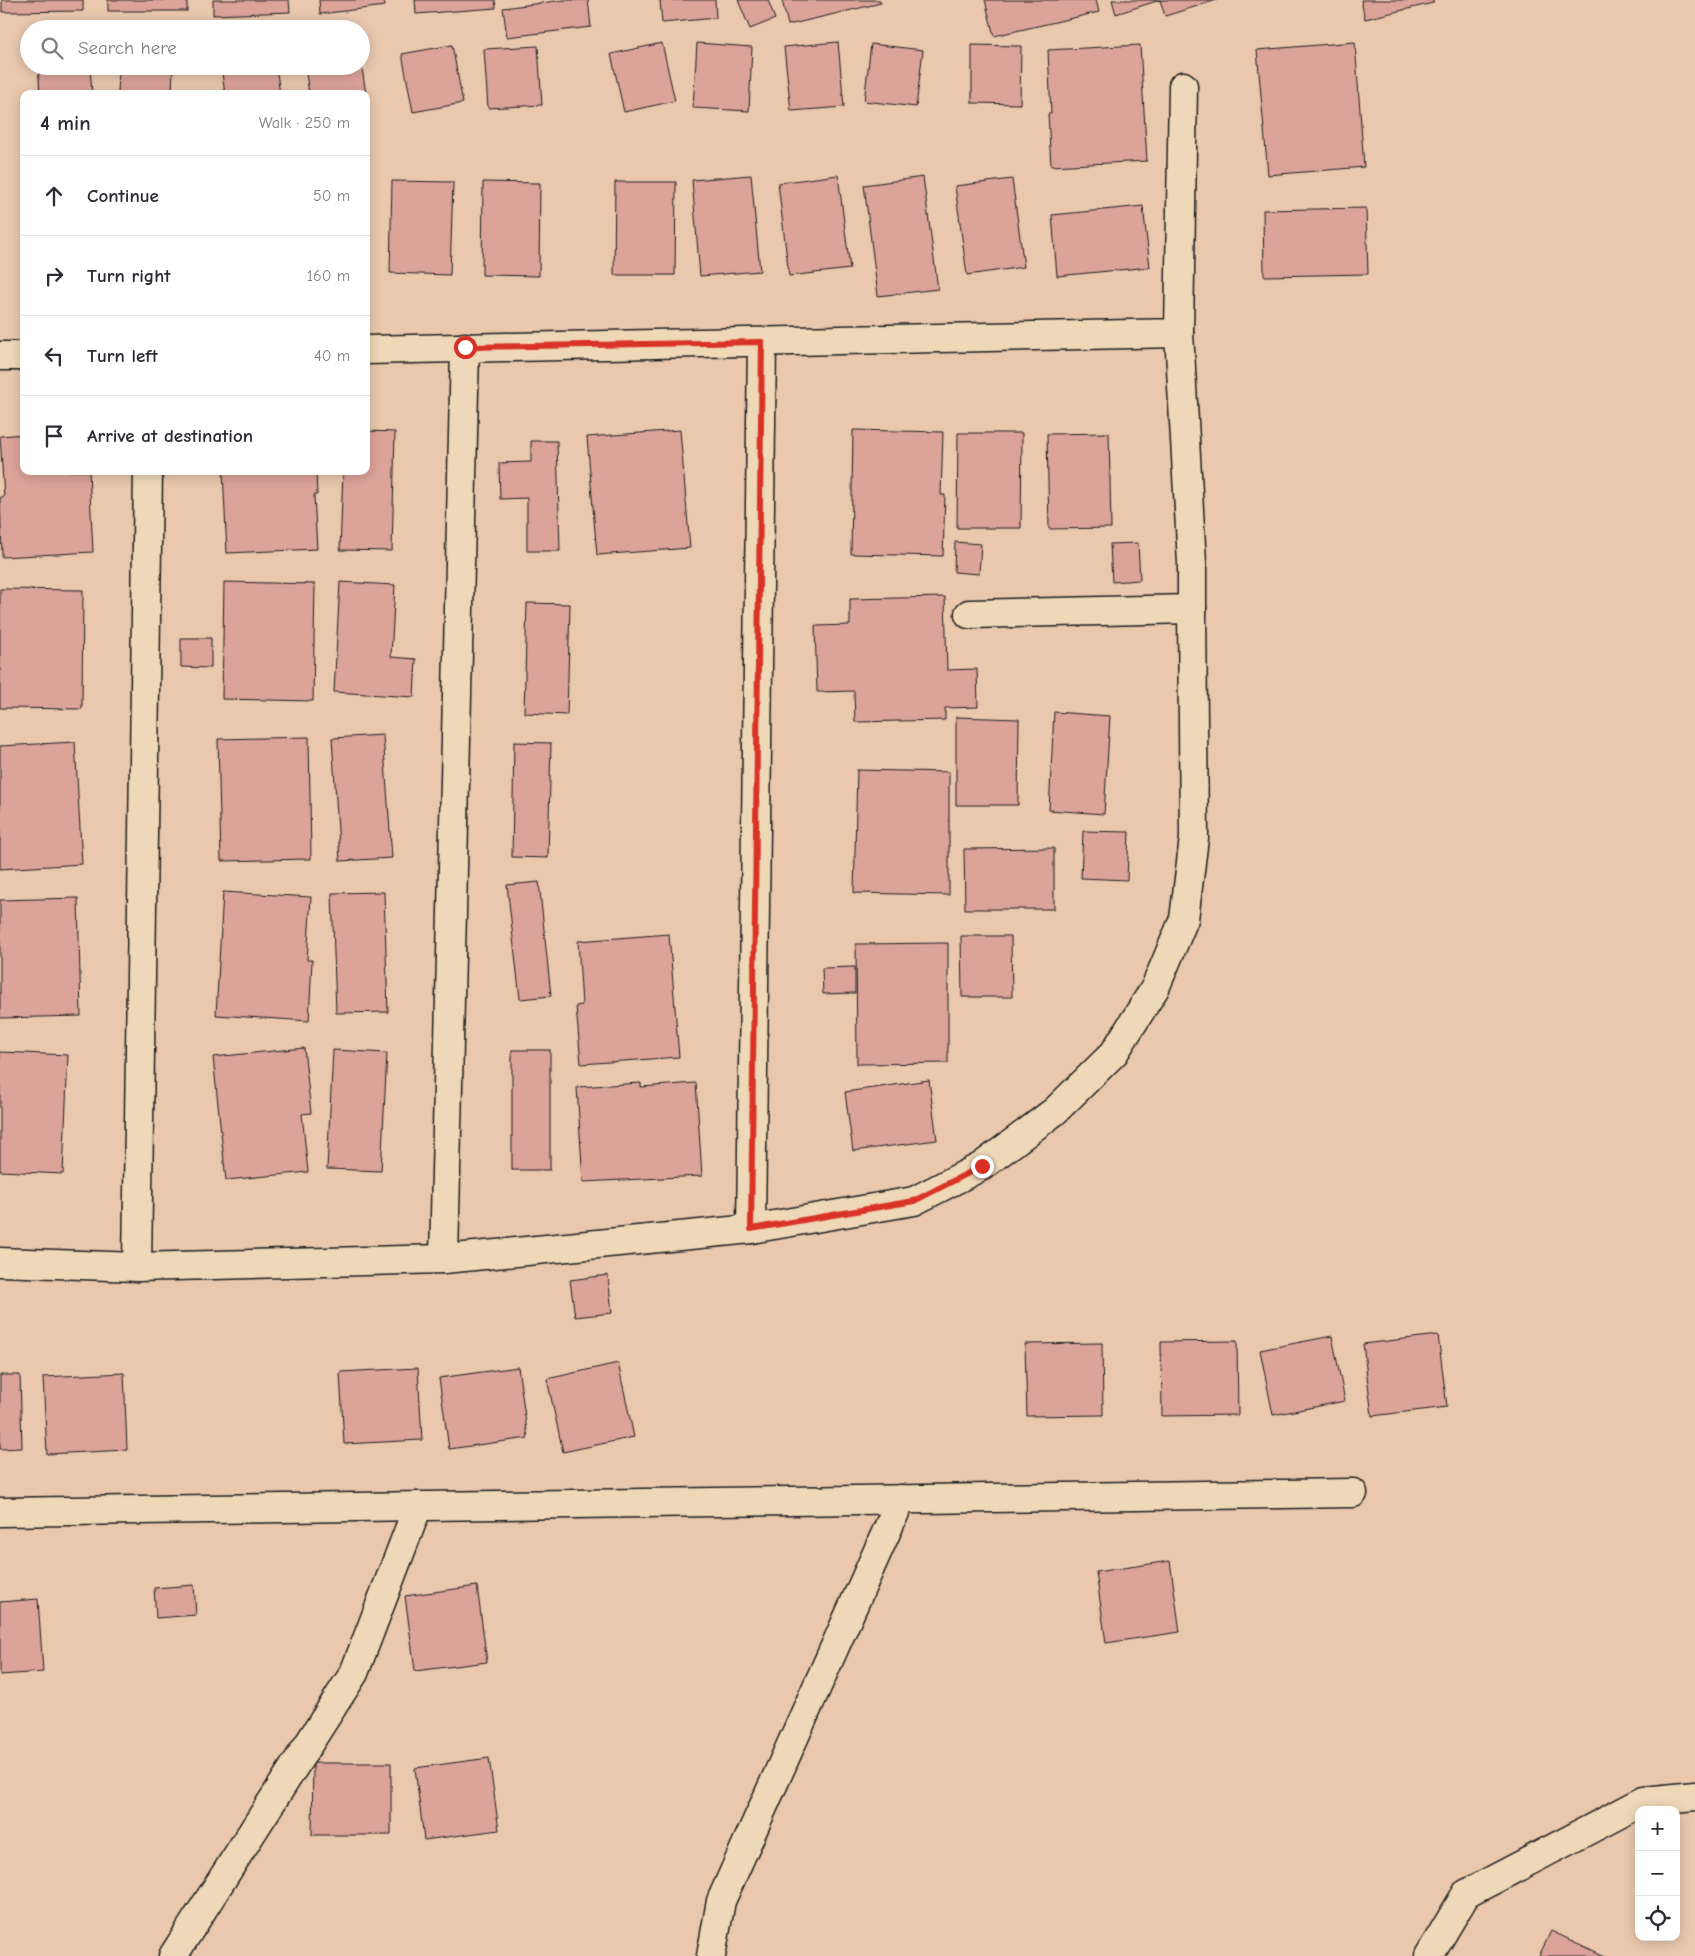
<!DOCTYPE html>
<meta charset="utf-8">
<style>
body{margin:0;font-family:"Comic Neue",sans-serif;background:#f7f7f7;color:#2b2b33}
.controls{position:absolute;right:15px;bottom:15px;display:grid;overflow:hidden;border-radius:10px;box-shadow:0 2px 12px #0003}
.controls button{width:45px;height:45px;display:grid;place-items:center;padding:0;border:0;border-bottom:1px solid #e1e1e2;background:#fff;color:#2b2b33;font:25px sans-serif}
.stop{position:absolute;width:15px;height:15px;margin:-11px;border:4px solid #d93025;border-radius:50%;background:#fff}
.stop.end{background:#d93025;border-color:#fff;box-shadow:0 1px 5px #0008}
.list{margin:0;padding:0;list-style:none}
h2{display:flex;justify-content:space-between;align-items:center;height:65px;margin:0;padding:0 20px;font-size:21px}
h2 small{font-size:16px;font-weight:400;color:#7c7c81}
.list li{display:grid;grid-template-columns:32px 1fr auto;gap:15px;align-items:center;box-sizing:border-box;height:80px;padding:0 20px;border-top:1px solid #e1e1e2}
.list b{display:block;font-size:19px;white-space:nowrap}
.list em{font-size:16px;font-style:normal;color:#7c7c81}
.icon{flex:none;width:28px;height:28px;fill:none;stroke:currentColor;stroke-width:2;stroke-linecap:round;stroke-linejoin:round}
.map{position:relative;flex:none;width:1695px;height:1956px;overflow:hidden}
.search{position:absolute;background:#fff;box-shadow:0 2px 12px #0003;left:20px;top:20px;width:350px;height:55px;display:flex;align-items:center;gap:12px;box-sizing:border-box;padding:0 18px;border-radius:28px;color:#7c7c81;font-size:19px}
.panel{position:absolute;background:#fff;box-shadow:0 2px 12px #0003;left:20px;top:90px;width:350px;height:385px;border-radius:10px}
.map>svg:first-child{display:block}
.building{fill:#dca399;stroke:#1c1c1c}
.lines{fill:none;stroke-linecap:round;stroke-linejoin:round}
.minor-casing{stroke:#1c1c1c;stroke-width:31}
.minor{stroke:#eed8b7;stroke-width:28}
.route{stroke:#d93025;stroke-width:6}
</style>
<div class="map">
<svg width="1695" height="1956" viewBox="0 0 1695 1956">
<rect width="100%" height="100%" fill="#e9c8ae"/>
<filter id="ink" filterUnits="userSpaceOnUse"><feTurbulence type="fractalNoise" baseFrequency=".02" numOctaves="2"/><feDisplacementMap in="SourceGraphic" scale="10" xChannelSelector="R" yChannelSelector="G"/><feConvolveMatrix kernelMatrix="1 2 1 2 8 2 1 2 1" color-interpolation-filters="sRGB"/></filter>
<g filter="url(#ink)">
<g class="building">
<polygon points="2,0 83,0 83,11 2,12"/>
<rect x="108" y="0" width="79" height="11"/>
<polygon points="213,0 289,0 290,12 213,15"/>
<polygon points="319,0 384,0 385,6 320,14"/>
<polygon points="415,0 495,0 496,8 416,14"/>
<polygon points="564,0 588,0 591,27 507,37 503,8"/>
<polygon points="660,0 715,0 716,18 662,23"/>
<polygon points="738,0 768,0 775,19 750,29"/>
<polygon points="782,0 880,0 881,3 788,25"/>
<polygon points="985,0 1096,0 1099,12 994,36"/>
<polygon points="1112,0 1160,0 1116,14"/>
<polygon points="1160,0 1217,0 1165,16"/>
<polygon points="1361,0 1433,0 1433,3 1365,19"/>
<polygon points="838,42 844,107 791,111 784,47"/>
<polygon points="1355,42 1364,167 1268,175 1257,50"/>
<polygon points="662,43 675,101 624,112 611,54"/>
<polygon points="697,43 752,47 749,111 693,108"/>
<polygon points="871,44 923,50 916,107 864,101"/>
<polygon points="452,45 463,103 413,112 402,54"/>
<polygon points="972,45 1021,46 1020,104 972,103"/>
<polygon points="1140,45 1147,161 1051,166 1048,114 1051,114 1048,50"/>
<polygon points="538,46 542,105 488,108 484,49"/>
<polygon points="361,62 366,94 309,94 305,66 361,66"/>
<polygon points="38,66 90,66 92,94 40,94"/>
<polygon points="119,66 173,66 172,94 118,94"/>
<polygon points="221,66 276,66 280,94 225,94"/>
<polygon points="751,175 760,271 700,276 692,180"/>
<polygon points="838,175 850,269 789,276 778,183"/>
<polygon points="923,177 938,289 878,296 864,185"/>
<polygon points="1012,179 1024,267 967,275 955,186"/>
<polygon points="392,181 453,182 450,275 390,273"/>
<polygon points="483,182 540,183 539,276 482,275"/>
<polygon points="615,182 676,182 675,275 614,275"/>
<polygon points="1143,206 1150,267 1057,276 1052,215"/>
<polygon points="1366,208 1368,274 1264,276 1263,210"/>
<polygon points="680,430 690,548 597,555 587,437"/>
<polygon points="853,430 943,432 941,495 945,495 943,556 851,554"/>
<polygon points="366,431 395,432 392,551 340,550 343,471 366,471"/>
<polygon points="958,433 1022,433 1021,528 957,528"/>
<polygon points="1109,433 1111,528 1049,529 1047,434"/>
<polygon points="24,434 24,471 89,471 93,552 2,557 0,497 4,497 0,436"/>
<polygon points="531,441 557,441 560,551 527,551 527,498 500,499 499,463 531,462"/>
<polygon points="223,471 316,471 317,495 314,495 317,549 227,553"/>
<polygon points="955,542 981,544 979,574 954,572"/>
<polygon points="1138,543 1140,580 1112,582 1110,544"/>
<polygon points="224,582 315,584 313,701 222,699"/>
<polygon points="340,582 395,585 391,657 416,659 414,697 334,692"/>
<polygon points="0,589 83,590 82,709 0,708"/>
<polygon points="945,597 947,670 977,669 978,707 945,708 945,720 855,722 854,691 817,692 815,626 850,625 850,599"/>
<polygon points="527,603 570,604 567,715 524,713"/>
<polygon points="181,638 211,638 211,668 181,667"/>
<polygon points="1054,712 1110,716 1104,814 1049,810"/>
<polygon points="956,717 1019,719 1018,805 956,805"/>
<polygon points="383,735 392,858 340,861 332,738"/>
<polygon points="309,737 311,859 221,861 218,739"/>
<polygon points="75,742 82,864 0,869 0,746"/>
<polygon points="514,742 551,743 548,858 512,857"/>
<polygon points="857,770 949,772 949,895 854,893"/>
<polygon points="1083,831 1129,832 1127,880 1081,878"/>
<polygon points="1054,848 1054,909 965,909 964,849"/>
<polygon points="539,882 551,996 520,999 507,885"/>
<polygon points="223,892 311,897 307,960 312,960 309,1021 216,1015"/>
<polygon points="384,892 388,1012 336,1013 332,893"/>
<polygon points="78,898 81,1016 0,1018 0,900"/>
<polygon points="669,934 679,1057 581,1064 576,1006 582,1005 578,941"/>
<polygon points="961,936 1011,936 1012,997 962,997"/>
<polygon points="948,943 948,1063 857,1064 856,944"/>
<polygon points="855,967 855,993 823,994 822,968"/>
<polygon points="304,1048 311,1113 302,1114 308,1172 226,1180 213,1057"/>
<polygon points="333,1050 387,1053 381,1171 327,1169"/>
<rect x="512" y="1050" width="38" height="120"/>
<polygon points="0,1052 68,1055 63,1174 0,1171"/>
<polygon points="929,1080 937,1140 853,1151 845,1092"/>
<polygon points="641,1083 641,1087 696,1083 702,1176 583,1182 577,1087"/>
<polygon points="608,1275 612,1313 575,1317 570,1280"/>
<polygon points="1438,1335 1447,1407 1372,1416 1363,1344"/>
<polygon points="1332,1336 1345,1401 1273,1415 1260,1350"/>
<polygon points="1237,1341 1238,1415 1162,1416 1161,1342"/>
<polygon points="1102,1343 1103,1415 1027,1416 1025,1344"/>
<polygon points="618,1363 634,1437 563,1452 547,1379"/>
<polygon points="518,1367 528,1438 449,1449 439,1378"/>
<polygon points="418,1368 422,1440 344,1444 340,1372"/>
<polygon points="124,1373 127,1450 47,1454 43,1377"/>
<polygon points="0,1375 20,1375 22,1448 0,1449"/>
<polygon points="1170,1561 1180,1632 1106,1643 1096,1572"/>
<polygon points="194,1585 196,1615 156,1618 154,1588"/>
<polygon points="477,1586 487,1662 415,1671 405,1596"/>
<polygon points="38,1599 43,1672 0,1675 0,1602"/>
<polygon points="489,1758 499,1830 424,1840 415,1768"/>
<polygon points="313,1763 391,1763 391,1835 312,1835"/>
<polygon points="1551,1931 1605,1956 1539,1956"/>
</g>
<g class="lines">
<g class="minor-casing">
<g id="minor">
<polyline points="366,350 1179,333 1183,86"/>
<polyline points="0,356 24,356"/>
<polyline points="969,614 1192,609"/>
<polyline points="751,1229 762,343"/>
<polyline points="444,1259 465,347"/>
<polyline points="0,1262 137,1267 444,1259 751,1229 914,1201 982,1166 1055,1111 1114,1053 1155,988 1184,919 1194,838 1192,609 1192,563 1179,333"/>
<polyline points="137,1267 148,471"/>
<polyline points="0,1512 1353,1493"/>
<polyline points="173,1956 354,1673 418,1506"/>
<polyline points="711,1956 721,1901 901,1499"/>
<polyline points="1429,1956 1466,1894 1644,1801 1695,1796"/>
</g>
</g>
<use href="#minor" class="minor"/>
</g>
</g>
<g class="lines" filter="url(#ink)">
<polyline class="route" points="465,347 762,342 751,1229 914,1201 982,1166"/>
</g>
</svg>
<div class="controls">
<button>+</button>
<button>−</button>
<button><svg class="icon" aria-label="locate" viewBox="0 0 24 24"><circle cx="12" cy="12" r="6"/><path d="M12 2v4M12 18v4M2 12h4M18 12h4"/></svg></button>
</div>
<div class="stop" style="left:465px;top:347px"></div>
<div class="stop end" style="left:982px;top:1166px"></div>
<div class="search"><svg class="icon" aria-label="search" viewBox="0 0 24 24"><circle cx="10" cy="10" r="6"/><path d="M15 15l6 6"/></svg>Search here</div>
<section class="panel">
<h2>4 min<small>Walk · 250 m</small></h2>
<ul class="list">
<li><svg class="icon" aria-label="ahead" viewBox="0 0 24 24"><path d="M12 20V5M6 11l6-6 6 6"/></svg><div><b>Continue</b></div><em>50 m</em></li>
<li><svg class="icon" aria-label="right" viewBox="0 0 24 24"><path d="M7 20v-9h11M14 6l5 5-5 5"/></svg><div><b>Turn right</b></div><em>160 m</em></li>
<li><svg class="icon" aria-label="left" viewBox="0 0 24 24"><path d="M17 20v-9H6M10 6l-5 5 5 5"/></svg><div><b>Turn left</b></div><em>40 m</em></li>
<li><svg class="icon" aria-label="arrive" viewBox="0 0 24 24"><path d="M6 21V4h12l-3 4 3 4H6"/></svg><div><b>Arrive at destination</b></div></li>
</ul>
</section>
</div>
